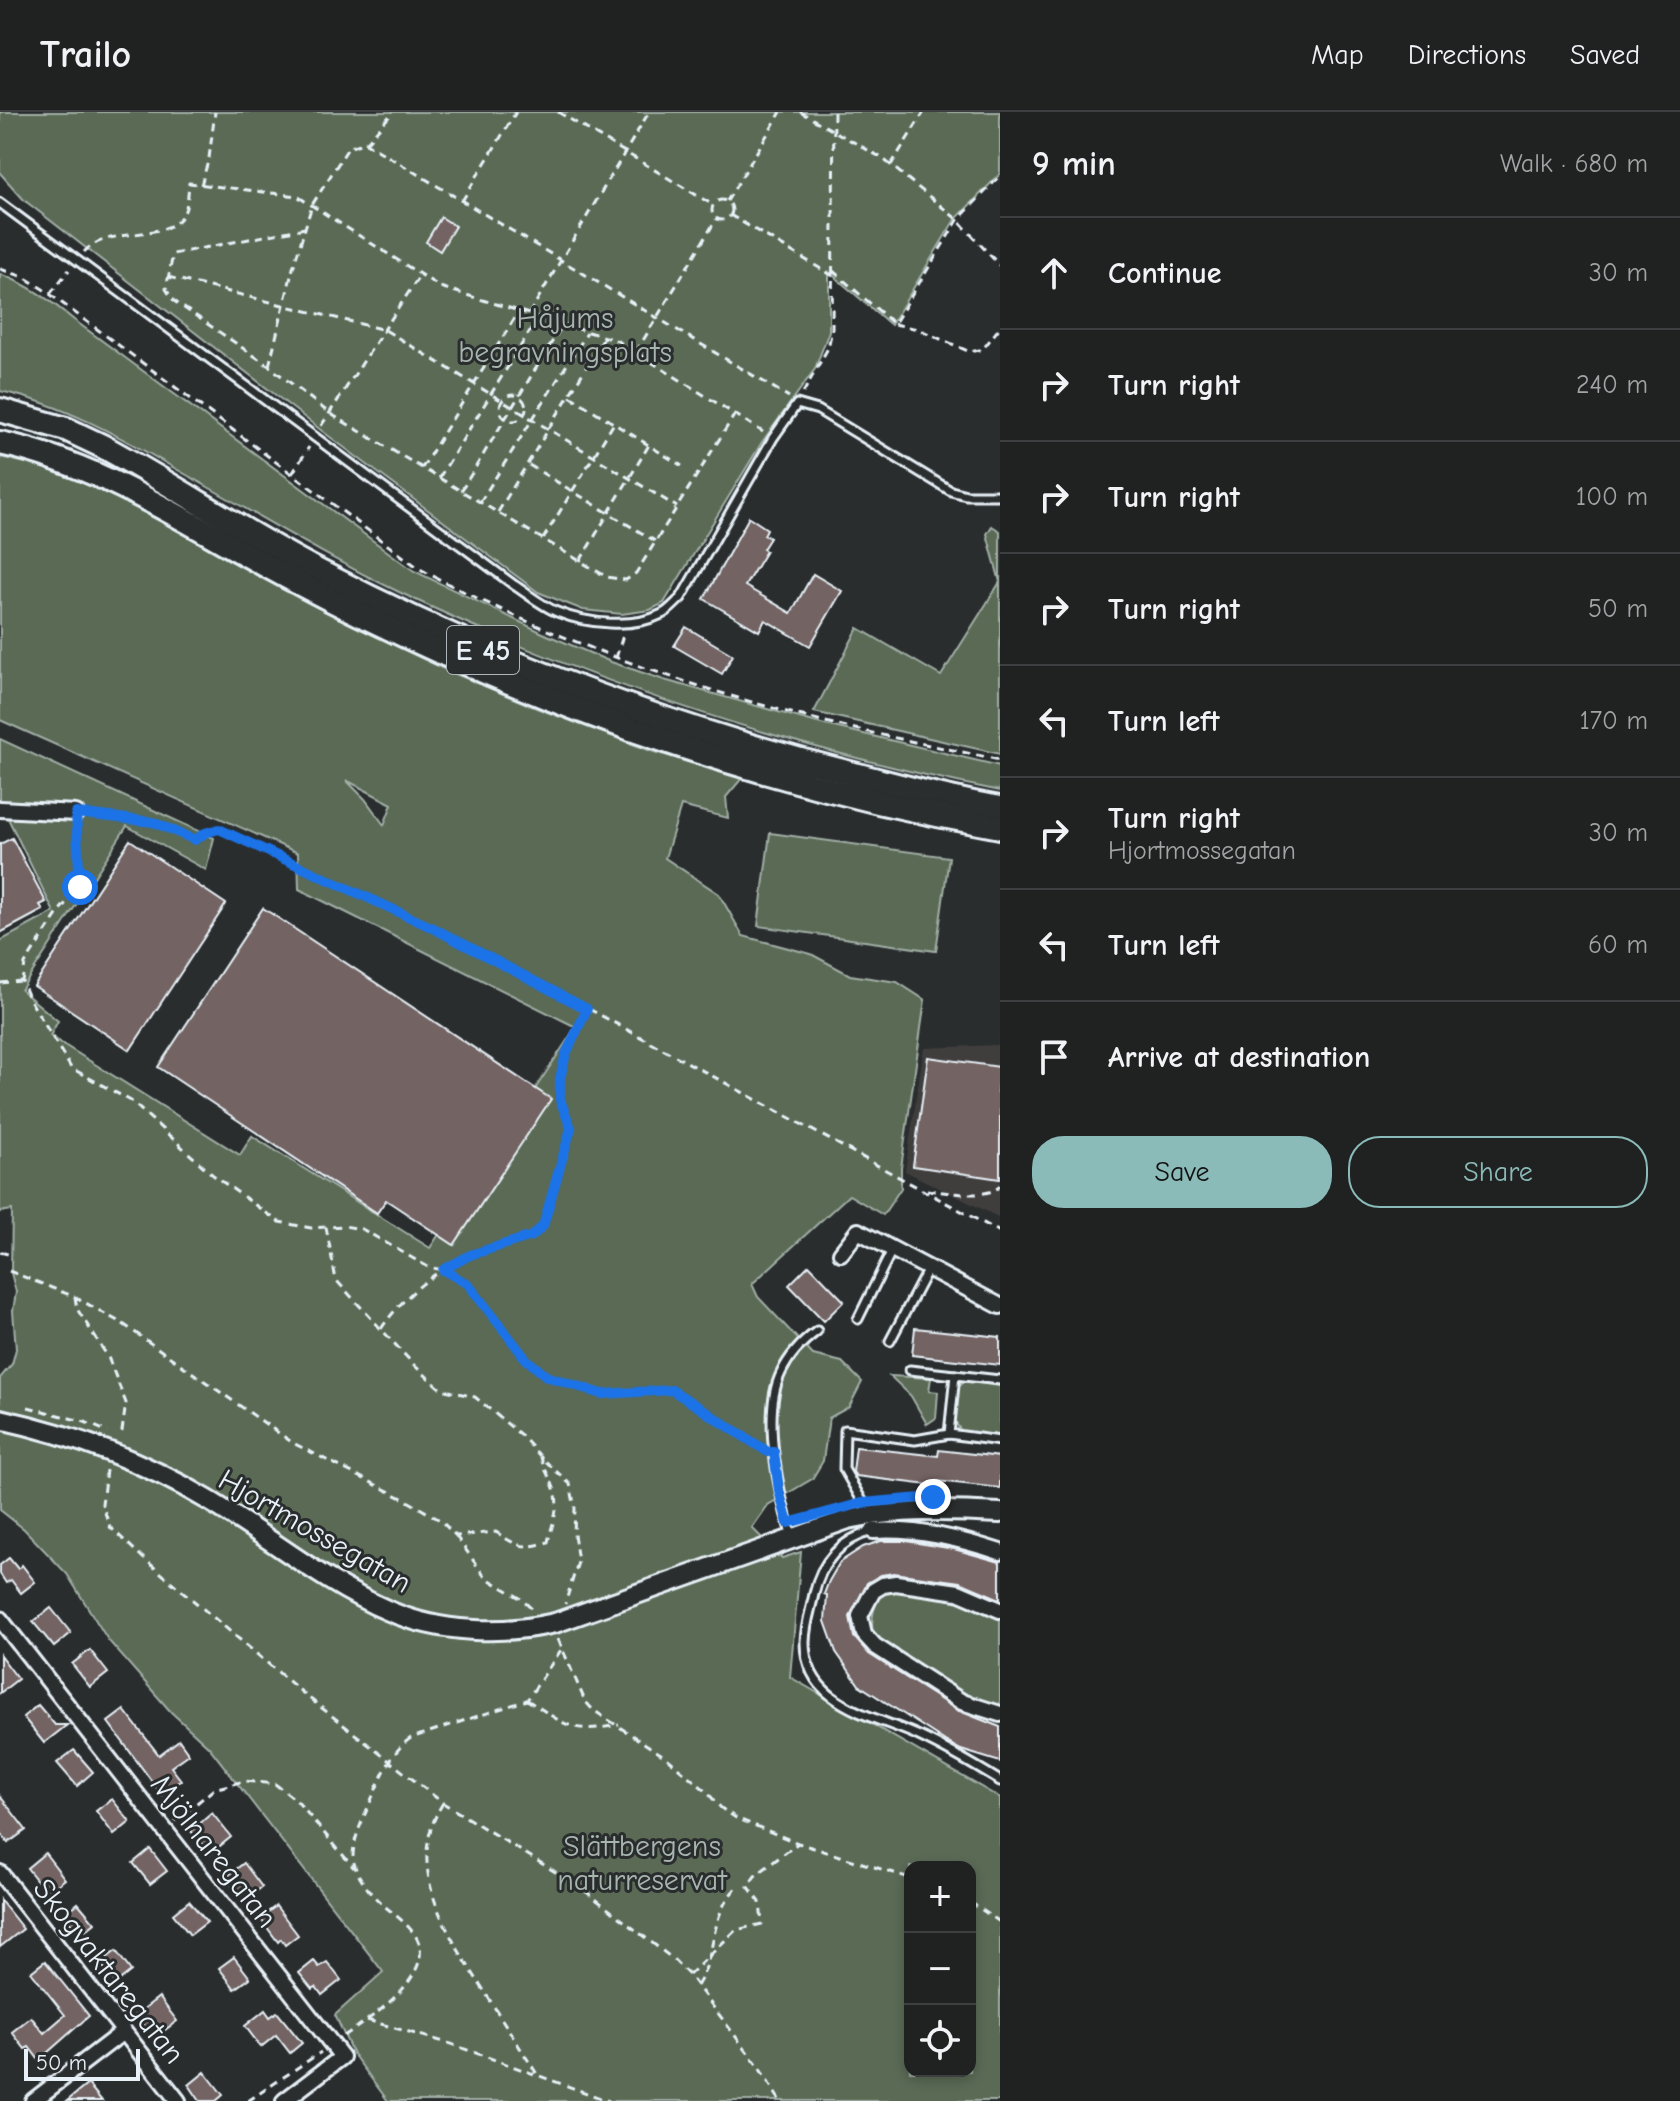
<!DOCTYPE html>
<meta charset="utf-8">
<style>
body{margin:0;font-family:"Comic Neue",sans-serif;background:#2d2f2f;color:#f1f3f6}
.controls{position:absolute;right:24px;bottom:24px;display:grid;overflow:hidden;border-radius:16px;box-shadow:0 4px 12px #0003}
.controls button{width:72px;height:72px;display:grid;place-items:center;padding:0;border:0;border-bottom:2px solid #3d3f40;background:#202222;color:#f1f3f6;font:40px sans-serif}
.scale{position:absolute;left:24px;bottom:20px;width:116px;box-sizing:border-box;padding-left:8px;border:4px solid #e8f1f8;border-top:0;font-size:22px;line-height:28px;white-space:nowrap;color:#e8f1f8;-webkit-text-stroke:6px #2a2d2e;paint-order:stroke}
.stop{position:absolute;width:24px;height:24px;margin:-18px;border:6px solid #1a73e8;border-radius:50%;background:#fff}
.stop.end{background:#1a73e8;border-color:#fff;box-shadow:0 2px 8px #0008}
.list{margin:0;padding:0;list-style:none}
h2{display:flex;justify-content:space-between;align-items:center;height:104px;margin:0;padding:0 32px;font-size:34px}
h2 small{font-size:26px;font-weight:400;color:#a2a4a5}
.list li{display:grid;grid-template-columns:52px 1fr auto;gap:24px;align-items:center;box-sizing:border-box;height:112px;padding:0 32px;border-top:2px solid #3d3f40}
.list b{display:block;font-size:30px;white-space:nowrap}
.list p{margin:0;font-size:26px;white-space:nowrap;color:#a2a4a5}
.list em{font-size:26px;font-style:normal;color:#a2a4a5}
.actions{display:flex;gap:16px;padding:24px 32px}
.actions a{flex:1;padding:18px 0;border:2px solid #8bbbb9;border-radius:32px;text-align:center;font-size:28px;color:#8bbbb9}
.actions .main{background:#8bbbb9;color:#111}
.icon{flex:none;width:44px;height:44px;fill:none;stroke:currentColor;stroke-width:2;stroke-linecap:round;stroke-linejoin:round}
.map{position:relative;flex:none;width:1000px;height:1989px;overflow:hidden}
header{display:flex;align-items:center;gap:48px;box-sizing:border-box;height:112px;padding:0 40px;background:#202222;border-bottom:2px solid #3d3f40}
header strong{font-size:38px}
nav{display:flex;gap:44px;margin-inline-start:auto;font-size:28px}
main{display:flex}
aside{flex:1;background:#202222}
.map>svg:first-child{display:block}
.built{fill:#403e3e}
.green{fill:#5a6b55;stroke:#a1aea6;stroke-width:2;fill-rule:evenodd}
.building{fill:#736462;stroke:#e8f1f8;stroke-width:2}
.lines{fill:none;stroke-linecap:round;stroke-linejoin:round}
.service-casing{stroke:#e8f1f8;stroke-width:13}
.minor-casing{stroke:#e8f1f8;stroke-width:20}
.tertiary-casing{stroke:#e8f1f8;stroke-width:24}
.trunk-casing{stroke:#e8f1f8;stroke-width:28}
.path{stroke:#e8f1f8;stroke-width:3;stroke-dasharray:8 6;stroke-linecap:butt}
.service{stroke:#2a2d2e;stroke-width:7}
.minor{stroke:#2a2d2e;stroke-width:14}
.tertiary{stroke:#2a2d2e;stroke-width:18}
.trunk{stroke:#2a2d2e;stroke-width:22}
.route{stroke:#1a73e8;stroke-width:10}
.labels{text-anchor:middle;stroke-width:6;stroke-linejoin:round;paint-order:stroke}
.shield{fill:#2a2d2e;stroke:#afb6bb;stroke-width:2}
.shield-label{font-size:28px;font-weight:bold;fill:#e8f1f8}
.park-label{font-size:30px;fill:#a8b5af;stroke:#2a2d2e}
.street-label{font-size:30px;fill:#e8f1f8;stroke:#2a2d2e}
</style>
<header>
<strong>Trailo</strong>
<nav><a>Map</a><a>Directions</a><a>Saved</a></nav>
</header>
<main>
<div class="map">
<svg width="1000" height="1989" viewBox="0 0 1000 1989">
<rect width="100%" height="100%" fill="#2a2d2e"/>
<filter id="ink" filterUnits="userSpaceOnUse"><feTurbulence type="fractalNoise" baseFrequency=".0125" numOctaves="2"/><feDisplacementMap in="SourceGraphic" scale="16" xChannelSelector="R" yChannelSelector="G"/><feConvolveMatrix kernelMatrix="1 2 1 2 8 2 1 2 1" color-interpolation-filters="sRGB"/></filter>
<g filter="url(#ink)">
<polygon class="built" points="1000,920 1000,1106 905,1059 924,936 998,933"/>
<g class="green">
<polygon points="0,0 1000,0 1000,62 954,109 891,213 829,160 829,219 815,257 762,330 664,491 650,498 622,502 583,498 538,480 322,319 24,88 0,61"/>
<path d="M0,162c29,11 50,26 74,46l340,251 131,63 66,28 53,18 157,44 179,42v25c-208,-42 -410,-108 -601,-199 -77,-37 -149,-82 -223,-123 -55,-32 -113,-65 -176,-78z"/>
<path d="M0,345l52,12 67,30 226,122 99,48 95,40 115,43 89,25 -17,20 2,21 -47,-12 -16,52 54,36 24,42 68,18 39,21 47,7 28,18 -24,168v20l-18,27 -34,-20 -97,89 6,13 55,58 29,7 20,20 -13,25 -20,11 -6,43 -11,18 -44,26 -16,23 30,30 19,-6 -11,125 210,121v303h-612l-35,-47 -18,-39 48,-43 -174,-225 -38,-35 -63,-72 -41,-66 -43,-45 -24,-19v-132l12,-14 4,-15 -3,-38 3,-19 -5,-19 1,-63 -12,2v-271l54,-29 -54,-110v-63l214,99 -8,32 -79,-44 -106,164 37,31 -8,15 190,119 12,-19 178,112 146,-221 -277,-138 -1,-36 -298,-133zM346,668l46,24 -8,21 -19,-26zM910,1755h60v204h-60z"/>
<polygon points="992,414 1000,419 1000,642 814,600 858,516 941,564 1000,470 987,422"/>
<polygon points="770,721 949,745 936,839 758,814"/>
<polygon points="890,1264 931,1266 929,1279 938,1280 936,1306 927,1312 911,1284"/>
<path d="M964,1269l36,5v49c-28,-2 -48,6 -45,-30 2,-10 1,-18 9,-24z"/>
<path d="M896,1476l60,12 44,17v90c-39,-11 -96,-46 -127,-73 -3,-17 2,-44 23,-46z"/>
</g>
<g class="building">
<polygon points="441,105 455,114 440,139 426,130"/>
<polygon points="749,405 767,417 764,423 770,426 763,437 766,439 745,474 791,501 813,462 842,479 810,534 765,508 759,519 704,487"/>
<polygon points="686,515 733,543 722,562 674,534"/>
<polygon points="12,726 46,790 40,793 43,798 0,821 0,732"/>
<polygon points="130,728 226,792 130,938 34,874"/>
<polygon points="263,796 551,987 454,1133 386,1088 377,1101 158,955"/>
<polygon points="928,945 1000,955 997,980 1000,981 1000,1067 913,1054"/>
<polygon points="809,1153 844,1189 824,1209 789,1173"/>
<polygon points="915,1216 1000,1225 1000,1253 912,1243"/>
<polygon points="856,1335 938,1344 939,1338 1000,1345 1000,1376 937,1369 936,1374 856,1364 853,1360"/>
<polygon points="881,1429 906,1429 954,1437 1000,1450 1000,1487 960,1470 894,1461 881,1463 867,1471 850,1505 854,1525 869,1542 957,1598 1000,1615 1000,1650 961,1638 945,1629 859,1573 836,1540 825,1509 827,1483 824,1482 829,1469 840,1450 863,1435"/>
<polygon points="9,1446 18,1457 22,1453 35,1470 21,1481 11,1468 6,1471 0,1462 0,1453"/>
<polygon points="51,1496 71,1521 54,1535 33,1510"/>
<polygon points="90,1538 108,1561 90,1575 72,1552"/>
<polygon points="0,1543 18,1567 0,1581"/>
<polygon points="38,1593 55,1613 67,1613 44,1631 23,1605"/>
<polygon points="124,1598 159,1643 179,1628 189,1642 171,1655 181,1668 162,1683 108,1610"/>
<polygon points="74,1638 93,1660 77,1674 57,1651"/>
<polygon points="0,1684 26,1718 8,1731 0,1720"/>
<polygon points="112,1687 130,1710 114,1723 96,1699"/>
<polygon points="212,1701 231,1725 210,1742 191,1719"/>
<polygon points="150,1737 167,1759 150,1772 133,1751"/>
<polygon points="45,1741 65,1767 47,1781 27,1756"/>
<polygon points="244,1751 262,1775 244,1789 226,1765"/>
<polygon points="0,1788 23,1817 0,1835"/>
<polygon points="189,1789 207,1810 190,1823 173,1802"/>
<polygon points="78,1791 95,1811 80,1823 64,1803"/>
<polygon points="276,1794 298,1823 285,1833 281,1827 278,1830 260,1806"/>
<polygon points="116,1839 131,1859 116,1871 100,1851"/>
<polygon points="234,1845 250,1866 235,1877 219,1856"/>
<polygon points="45,1849 89,1904 39,1948 29,1935 25,1937 12,1920 31,1905 44,1921 65,1903 31,1860"/>
<polygon points="314,1849 319,1855 327,1850 341,1868 322,1883 316,1875 312,1877 299,1861"/>
<polygon points="159,1885 177,1909 154,1926 136,1903"/>
<polygon points="265,1898 270,1905 277,1900 302,1931 290,1941 276,1923 261,1935 245,1914"/>
<polygon points="205,1960 223,1983 216,1989 200,1989 189,1973"/>
<polygon points="88,1972 102,1989 67,1989"/>
</g>
<g class="lines">
<g class="service-casing">
<g id="service">
<path d="M0,91l514,382c14,9 28,21 43,27 30,12 76,17 105,2 7,-3 13,-11 19,-16l92,-160 24,-34 21,6 133,81 15,4h34"/>
<polyline points="858,1207 892,1138"/>
<polyline points="890,1229 928,1157"/>
<polyline points="910,1258 1000,1268"/>
<polyline points="949,1322 955,1263"/>
<polyline points="869,1401 844,1357 845,1318 915,1328 949,1322 1000,1329"/>
<path d="M873,1417v2c-32,8 -52,31 -59,63 -3,15 -9,32 -9,48 0,64 69,73 114,94 28,13 55,29 81,45"/>
<path d="M792,1425c-13,-42 -31,-123 -11,-164 8,-17 21,-31 36,-42"/>
</g>
</g>
<g class="minor-casing">
<g id="minor">
<polyline points="0,697 76,701"/>
<polyline points="841,1141 858,1119 1000,1194"/>
<path d="M873,1419c41,-3 88,8 127,21"/>
<polyline points="1000,1498 958,1480 896,1471 883,1473 873,1479 860,1504 864,1522 875,1534 962,1590 1000,1602"/>
<polyline points="0,1507 342,1945 284,1989"/>
<polyline points="0,1761 178,1989"/>
<polyline points="33,1989 123,1920"/>
</g>
</g>
<g class="tertiary-casing">
<path id="tertiary" d="M0,1307c73,16 143,42 208,81 59,35 117,84 181,111 51,22 112,24 166,12l293,-104c51,-10 100,-9 152,-6"/>
</g>
<g class="trunk-casing">
<g id="trunk">
<path d="M0,298l66,19 36,17c74,40 144,88 220,127 170,88 350,156 536,202 47,12 94,25 142,33"/>
<path d="M0,331c77,16 147,55 215,94 51,29 102,57 155,82 198,97 413,170 630,208"/>
</g>
</g>
<g class="path">
<polyline points="558,0 713,93"/>
<polyline points="800,0 882,46 958,108 1000,154"/>
<polyline points="364,30 789,285"/>
<polyline points="891,53 924,0"/>
<polyline points="201,73 209,46 215,0"/>
<circle cx="722" cy="98" r="10"/>
<polyline points="462,89 516,0"/>
<polyline points="727,89 781,0"/>
<polyline points="730,103 833,164"/>
<polyline points="305,116 173,142 166,177 174,189 269,254 329,301 607,465 626,468 636,461 735,302"/>
<path d="M84,140c23,-26 82,-10 99,-37 5,-9 5,-22 6,-32l108,13 143,91 178,54 145,91"/>
<path d="M0,157l24,8 19,12 377,280c126,68 263,117 402,152 59,15 119,26 178,39"/>
<polyline points="833,159 894,212 958,108 1000,64"/>
<polyline points="168,165 385,218 677,395"/>
<polyline points="50,182 69,158"/>
<polyline points="529,202 649,0"/>
<polyline points="894,212 918,217 970,240 983,237 1000,215"/>
<polyline points="636,240 717,106"/>
<polyline points="269,254 293,156 312,93 348,36 368,29 393,0"/>
<polyline points="803,281 828,236 832,218 834,0"/>
<circle cx="513" cy="296" r="13"/>
<polyline points="570,284 682,354"/>
<polyline points="321,314 420,163"/>
<polyline points="529,353 655,429"/>
<polyline points="422,356 519,199"/>
<polyline points="292,362 309,335"/>
<polyline points="439,366 538,206"/>
<polyline points="461,379 563,212"/>
<polyline points="480,390 587,221"/>
<polyline points="498,400 604,226"/>
<polyline points="543,427 614,311"/>
<polyline points="580,449 649,333"/>
<polyline points="616,546 623,523"/>
<polyline points="91,703 153,710 195,728 219,717 246,729 431,815 565,884 1000,1120"/>
<polyline points="77,713 80,775 60,798 25,852 22,869 30,888 71,956 131,989 213,1063 279,1110 311,1116 344,1114 362,1117 428,1155 443,1158 468,1172 526,1247 546,1264 602,1282 672,1278 763,1337"/>
<polyline points="0,871 22,869"/>
<path d="M927,1078c18,2 60,10 73,-4"/>
<polyline points="326,1115 336,1168 415,1254 441,1277 475,1285 522,1324 540,1344"/>
<polyline points="0,1140 8,1142"/>
<path d="M9,1159l66,26 48,27 170,119 113,57 34,20 16,16 40,-4c21,14 27,18 52,10 3,-14 11,-33 8,-47 -3,-14 -12,-24 -15,-38l29,27 5,24 -1,26 4,28 -13,42"/>
<polyline points="75,1185 77,1197 108,1245 126,1291 121,1326"/>
<path d="M381,1217c22,-33 56,-61 93,-75 18,-7 56,-11 67,-26 6,-8 30,-89 30,-99 -1,-18 -15,-29 -11,-53 4,-24 17,-46 27,-67"/>
<polyline points="28,1295 85,1310 108,1320"/>
<polyline points="106,1358 102,1392 110,1415 142,1445 304,1582 443,1691 580,1775 673,1847 689,1863 758,1954 780,1989"/>
<polyline points="456,1424 485,1465 520,1486 533,1498"/>
<polyline points="558,1527 585,1589 593,1598 667,1646 705,1678 721,1696 736,1706 798,1731 910,1766"/>
<path d="M527,1588c41,25 41,34 92,25"/>
<path d="M443,1691c-41,64 5,132 40,186 18,29 37,59 56,88"/>
<polyline points="175,1709 214,1677 244,1669 275,1672 296,1688 354,1756"/>
<polyline points="970,1790 1000,1810"/>
<polyline points="689,1863 736,1818 762,1812 760,1790 748,1774 755,1764 798,1731"/>
<path d="M697,1874c21,-33 11,-68 39,-98"/>
<polyline points="367,1908 451,1932 609,1989"/>
<path d="M344,1924c27,-18 101,-66 68,-105 -11,-14 -28,-23 -40,-37 -9,-11 -18,-23 -19,-38 0,-18 12,-41 19,-58 9,-20 20,-48 39,-60l116,-38 36,-53"/>
<polyline points="248,1989 321,1940"/>
</g>
<use href="#service" class="service"/>
<use href="#minor" class="minor"/>
<use href="#tertiary" class="tertiary"/>
<use href="#trunk" class="trunk"/>
</g>
</g>
<g class="lines" filter="url(#ink)">
<polyline class="route" points="80,775 76,701 153,710 195,728 205,721 219,717 431,815 587,897 566,942 560,966 560,988 571,1016 543,1114 532,1124 470,1143 443,1158 468,1172 526,1247 546,1264 602,1282 672,1278 768,1340 774,1340 779,1379 788,1411 862,1391 933,1385"/>
</g>
<g class="labels">
<rect class="shield" x="447" y="514" width="72" height="48" rx="6"/>
<g class="shield-label">
<text x="483" y="548">E 45</text>
</g>
<g class="park-label">
<text x="565" y="216">Håjums<tspan x="565" dy="34">begravningsplats</tspan></text>
<text x="642" y="1744">Slättbergens<tspan x="642" dy="34">naturreservat</tspan></text>
</g>
<g class="street-label">
<text transform="translate(315 1419) rotate(30)" y="10">Hjortmossegatan</text>
<text transform="translate(214 1739) rotate(52)" y="10">Mjölnaregatan</text>
<text transform="translate(109 1859) rotate(52)" y="10">Skogvaktaregatan</text>
</g>
</g>
</svg>
<div class="controls">
<button>+</button>
<button>−</button>
<button><svg class="icon" aria-label="locate" viewBox="0 0 24 24"><circle cx="12" cy="12" r="6"/><path d="M12 2v4M12 18v4M2 12h4M18 12h4"/></svg></button>
</div>
<div class="scale">50 m</div>
<div class="stop" style="left:80px;top:775px"></div>
<div class="stop end" style="left:933px;top:1385px"></div>
</div>
<aside>
<h2>9 min<small>Walk · 680 m</small></h2>
<ul class="list">
<li><svg class="icon" aria-label="ahead" viewBox="0 0 24 24"><path d="M12 20V5M6 11l6-6 6 6"/></svg><div><b>Continue</b></div><em>30 m</em></li>
<li><svg class="icon" aria-label="right" viewBox="0 0 24 24"><path d="M7 20v-9h11M14 6l5 5-5 5"/></svg><div><b>Turn right</b></div><em>240 m</em></li>
<li><svg class="icon" aria-label="right" viewBox="0 0 24 24"><path d="M7 20v-9h11M14 6l5 5-5 5"/></svg><div><b>Turn right</b></div><em>100 m</em></li>
<li><svg class="icon" aria-label="right" viewBox="0 0 24 24"><path d="M7 20v-9h11M14 6l5 5-5 5"/></svg><div><b>Turn right</b></div><em>50 m</em></li>
<li><svg class="icon" aria-label="left" viewBox="0 0 24 24"><path d="M17 20v-9H6M10 6l-5 5 5 5"/></svg><div><b>Turn left</b></div><em>170 m</em></li>
<li><svg class="icon" aria-label="right" viewBox="0 0 24 24"><path d="M7 20v-9h11M14 6l5 5-5 5"/></svg><div><b>Turn right</b><p>Hjortmossegatan</p></div><em>30 m</em></li>
<li><svg class="icon" aria-label="left" viewBox="0 0 24 24"><path d="M17 20v-9H6M10 6l-5 5 5 5"/></svg><div><b>Turn left</b></div><em>60 m</em></li>
<li><svg class="icon" aria-label="arrive" viewBox="0 0 24 24"><path d="M6 21V4h12l-3 4 3 4H6"/></svg><div><b>Arrive at destination</b></div></li>
</ul>
<div class="actions"><a class="main">Save</a><a>Share</a></div>
</aside>
</main>
